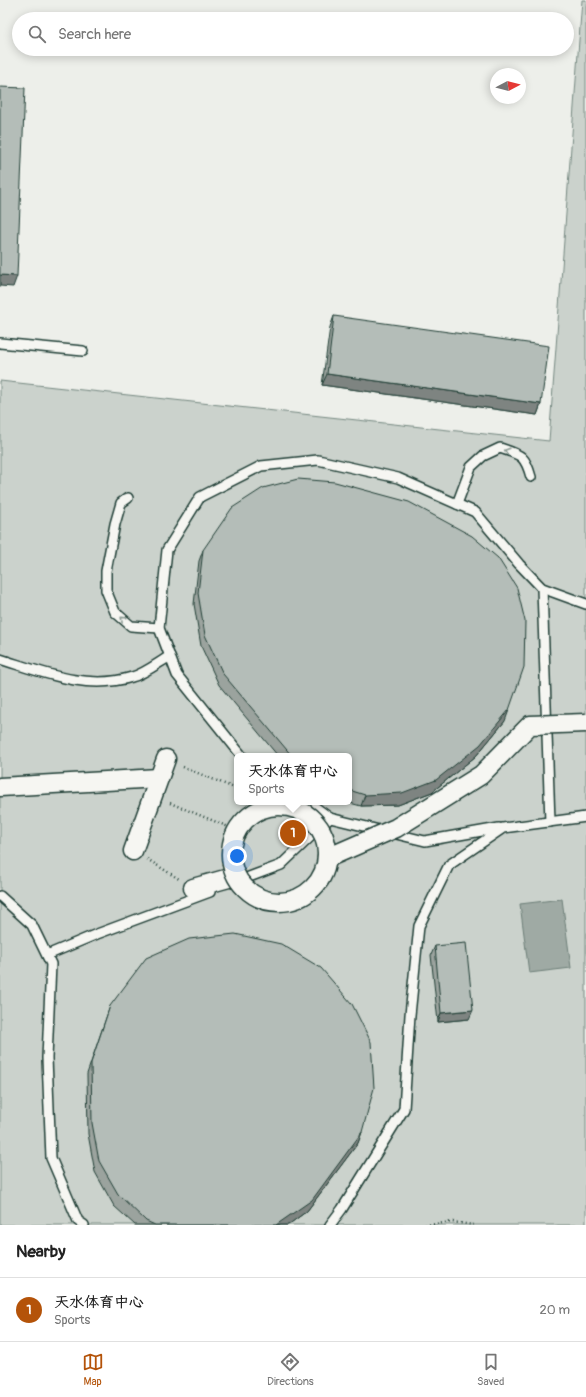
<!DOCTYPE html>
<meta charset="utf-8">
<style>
body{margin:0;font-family:Pangolin,"LXGW WenKai TC",sans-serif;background:#f6f6f6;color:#222}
.compass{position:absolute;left:490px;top:68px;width:36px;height:36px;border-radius:50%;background:#fff;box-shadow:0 2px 10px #0003;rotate:83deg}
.you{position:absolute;left:237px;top:856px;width:14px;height:14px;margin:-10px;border:3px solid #fff;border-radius:50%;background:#1a73e8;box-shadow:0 0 0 6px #1a73e833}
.badge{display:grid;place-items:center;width:26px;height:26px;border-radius:50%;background:#b45309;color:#fff;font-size:13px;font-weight:700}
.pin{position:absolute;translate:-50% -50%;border:2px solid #fff;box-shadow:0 1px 4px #0006}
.popup{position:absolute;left:234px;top:753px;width:118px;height:52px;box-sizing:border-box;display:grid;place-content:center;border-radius:6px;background:#fff;filter:drop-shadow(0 1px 3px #0005);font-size:13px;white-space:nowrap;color:#767676}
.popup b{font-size:15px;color:#222}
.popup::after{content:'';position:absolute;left:50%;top:100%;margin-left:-8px;border:8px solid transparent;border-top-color:#fff}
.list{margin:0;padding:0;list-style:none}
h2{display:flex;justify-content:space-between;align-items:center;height:52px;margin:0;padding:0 16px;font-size:17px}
h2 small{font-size:13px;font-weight:400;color:#767676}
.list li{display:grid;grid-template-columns:26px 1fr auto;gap:12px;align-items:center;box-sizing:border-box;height:64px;padding:0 16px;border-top:1px solid #e0e0e0}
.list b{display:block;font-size:15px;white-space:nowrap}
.list p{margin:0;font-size:13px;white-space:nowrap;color:#767676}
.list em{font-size:13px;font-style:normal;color:#767676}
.icon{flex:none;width:22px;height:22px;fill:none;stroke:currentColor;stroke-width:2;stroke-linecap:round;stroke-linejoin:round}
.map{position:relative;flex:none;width:586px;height:1225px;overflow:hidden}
.search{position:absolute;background:#fff;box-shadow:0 2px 10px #0003;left:12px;right:12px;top:12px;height:44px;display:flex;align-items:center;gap:10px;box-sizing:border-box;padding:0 14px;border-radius:22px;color:#767676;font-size:15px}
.sheet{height:116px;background:#fff}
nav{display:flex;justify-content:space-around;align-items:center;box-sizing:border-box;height:56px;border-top:1px solid #e0e0e0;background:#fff;font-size:11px;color:#767676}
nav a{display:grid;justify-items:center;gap:2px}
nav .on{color:#b45309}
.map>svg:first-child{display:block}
.green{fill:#cbd2cc;stroke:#758880;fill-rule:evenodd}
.water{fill:#9faaa4;stroke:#6c7e77}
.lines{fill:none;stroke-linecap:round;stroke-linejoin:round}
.lane-casing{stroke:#1f3d34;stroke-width:12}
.street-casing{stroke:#1f3d34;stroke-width:21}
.path{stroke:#1f3d34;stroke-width:2.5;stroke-dasharray:1 3;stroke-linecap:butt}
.lane{stroke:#f6f6f2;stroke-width:9}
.street{stroke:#f6f6f2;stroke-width:18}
.street-bridge-casing{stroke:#1f3d34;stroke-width:21;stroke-linecap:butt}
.street-bridge{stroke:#f6f6f2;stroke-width:18}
.wall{fill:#9ba39e;stroke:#1f3d34}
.shaded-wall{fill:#7e8481;stroke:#1f3d34}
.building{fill:#b4bdb8;stroke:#1f3d34}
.oneway{stroke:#8a9a93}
</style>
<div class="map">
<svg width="586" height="1225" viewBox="0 0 586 1225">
<rect width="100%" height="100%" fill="#edefea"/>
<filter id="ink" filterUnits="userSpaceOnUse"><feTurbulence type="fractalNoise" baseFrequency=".025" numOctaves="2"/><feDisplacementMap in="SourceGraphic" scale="8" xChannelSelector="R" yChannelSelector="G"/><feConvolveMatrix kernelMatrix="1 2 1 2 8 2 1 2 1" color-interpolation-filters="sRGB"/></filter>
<g filter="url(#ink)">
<path class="green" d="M582,0h4v1225h-586v-844l549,60zM237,756h112v46h-112z"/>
<polygon class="water" points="562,899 571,968 529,973 520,904"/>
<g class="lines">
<g class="lane-casing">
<g id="lane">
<polyline points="0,343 83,351"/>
<polyline points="128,498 121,503 115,524 106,571 106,590 115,612 131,626 159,628"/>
<path d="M457,504l14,-37 12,-11 17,-8c21,7 25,7 31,29"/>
<polyline points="542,588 550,822"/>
<path d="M0,659c42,13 87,32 132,18 12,-3 26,-14 38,-21"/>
<polyline points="242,756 177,675 159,628 167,550 200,497 261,466 318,460 398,478 475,512 519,564 542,588 586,604"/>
<polyline points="308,802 330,818 425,841 499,828"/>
<polyline points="233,883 281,865 330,818"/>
<polyline points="0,896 32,925 51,964 47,1058 51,1158 78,1221 84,1225"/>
<polyline points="47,955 97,934 210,892"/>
<polyline points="330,1225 342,1209 404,1109 410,1015 419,926 449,865 503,828 586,817"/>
</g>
</g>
<g class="street-casing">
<g id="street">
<polyline points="0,787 159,778"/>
<polyline points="133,851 166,759"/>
<polyline points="193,888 236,876"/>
</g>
</g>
<g class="path">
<polyline points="183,767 237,789"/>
<polyline points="269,802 276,805"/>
<polyline points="170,803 236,830"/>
<polyline points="147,859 179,879"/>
<polyline points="425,1225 452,1222 474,1225"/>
</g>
<use href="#lane" class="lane"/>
<use href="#street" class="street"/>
<g class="street-bridge-casing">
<g id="street-bridge">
<circle cx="279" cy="854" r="48"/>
<polyline points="327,858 396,828 481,775 530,725 586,723"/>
</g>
</g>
<use href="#street-bridge" class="street-bridge"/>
</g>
<g class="wall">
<polygon points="334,316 541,404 537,415 322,385 330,327"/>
<polygon points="203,550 505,721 476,756 432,792 398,805 361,806 346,802 349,802 349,756 278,756 219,685 201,646 194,604 199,561"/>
<polygon points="435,946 469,1019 438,1022 431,955"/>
<polygon points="110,1006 362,1132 358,1143 307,1211 288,1225 135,1225 114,1206 95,1172 88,1134 87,1074"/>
</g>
<g class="shaded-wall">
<polygon points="0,275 17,276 13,287 0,286"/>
<polygon points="327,374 541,404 537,415 322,385"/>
<polygon points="509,710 505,721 476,756 432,792 398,805 361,806 365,795"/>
<polygon points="473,1010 469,1019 438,1022 441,1013"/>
<polygon points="362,1132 358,1143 307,1211 288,1225 276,1225"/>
</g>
<g class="building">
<polygon points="0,87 25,88 17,276 0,275"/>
<polygon points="334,316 549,346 541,404 327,374"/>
<polygon points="298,479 335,482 409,502 472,536 498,558 517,588 525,621 524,667 509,710 480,745 436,780 402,793 365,795 349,790 349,756 292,756 223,674 205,635 198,593 203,550 232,508 263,488"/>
<polygon points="235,934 281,944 321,968 352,1004 371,1042 374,1088 362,1132 312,1200 276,1225 155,1225 146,1221 118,1194 99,1161 92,1123 91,1063 110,1006 146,958 189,939"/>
<polygon points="466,943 473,1010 441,1013 435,946"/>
</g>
<defs><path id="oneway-chevron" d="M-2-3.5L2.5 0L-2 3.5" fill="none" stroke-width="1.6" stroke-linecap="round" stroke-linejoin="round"/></defs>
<g class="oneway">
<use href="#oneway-chevron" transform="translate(507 451) rotate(-163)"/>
<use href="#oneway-chevron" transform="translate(123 619) rotate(-138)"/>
</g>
</g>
</svg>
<svg class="compass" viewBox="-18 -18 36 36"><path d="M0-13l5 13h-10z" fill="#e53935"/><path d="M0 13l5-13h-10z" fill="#767676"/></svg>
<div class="you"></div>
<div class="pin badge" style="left:293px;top:833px">1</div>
<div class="popup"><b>天水体育中心</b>Sports</div>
<div class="search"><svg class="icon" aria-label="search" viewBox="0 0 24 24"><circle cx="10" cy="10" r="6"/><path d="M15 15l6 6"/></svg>Search here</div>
</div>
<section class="sheet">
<h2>Nearby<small></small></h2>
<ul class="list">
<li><span class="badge">1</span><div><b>天水体育中心</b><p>Sports</p></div><em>20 m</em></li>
</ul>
</section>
<nav>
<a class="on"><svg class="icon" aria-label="map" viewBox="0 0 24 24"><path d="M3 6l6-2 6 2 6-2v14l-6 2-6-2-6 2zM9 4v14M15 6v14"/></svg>Map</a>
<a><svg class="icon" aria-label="directions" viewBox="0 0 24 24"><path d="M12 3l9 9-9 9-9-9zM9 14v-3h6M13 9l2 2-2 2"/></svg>Directions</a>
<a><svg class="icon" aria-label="saved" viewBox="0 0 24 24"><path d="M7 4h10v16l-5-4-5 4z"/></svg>Saved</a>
</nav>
